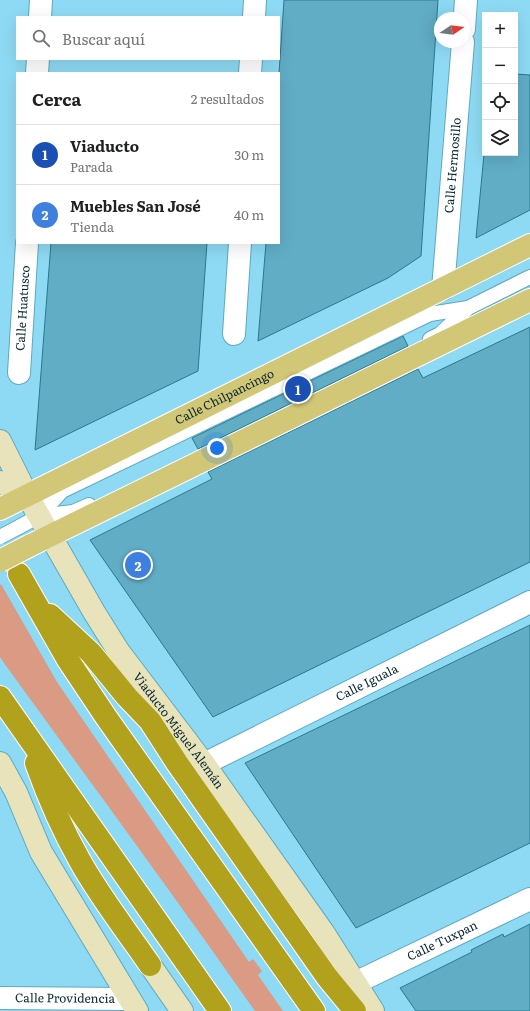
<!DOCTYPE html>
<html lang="es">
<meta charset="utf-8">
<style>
body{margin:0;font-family:Literata,serif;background:#f6f6f6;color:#202124}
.controls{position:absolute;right:12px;top:12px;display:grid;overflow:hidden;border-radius:0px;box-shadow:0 4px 16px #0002}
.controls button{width:36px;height:36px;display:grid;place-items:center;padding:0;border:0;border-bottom:1px solid #e0e0e0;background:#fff;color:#202124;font:20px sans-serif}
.compass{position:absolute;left:434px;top:12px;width:36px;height:36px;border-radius:50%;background:#fff;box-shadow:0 4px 16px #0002;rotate:77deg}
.you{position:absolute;left:217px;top:448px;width:14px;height:14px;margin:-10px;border:3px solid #fff;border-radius:50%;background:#1a73e8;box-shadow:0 0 0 6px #1a73e833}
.badge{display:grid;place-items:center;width:26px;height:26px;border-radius:50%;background:#2563eb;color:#fff;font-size:13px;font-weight:700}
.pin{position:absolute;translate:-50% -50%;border:2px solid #fff;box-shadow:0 1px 4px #0006}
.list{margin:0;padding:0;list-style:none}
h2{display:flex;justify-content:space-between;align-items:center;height:52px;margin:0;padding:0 16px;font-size:17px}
h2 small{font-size:13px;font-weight:400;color:#757577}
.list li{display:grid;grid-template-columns:26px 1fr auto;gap:12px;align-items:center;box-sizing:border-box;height:60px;padding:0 16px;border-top:1px solid #e0e0e0}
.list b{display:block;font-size:15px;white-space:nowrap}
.list p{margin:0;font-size:13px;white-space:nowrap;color:#757577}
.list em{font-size:13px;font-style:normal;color:#757577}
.icon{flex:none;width:22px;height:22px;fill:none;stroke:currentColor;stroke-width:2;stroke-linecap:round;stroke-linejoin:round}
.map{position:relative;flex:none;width:530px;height:1011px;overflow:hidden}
.search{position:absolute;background:#fff;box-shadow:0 4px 16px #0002;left:16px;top:16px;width:264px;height:44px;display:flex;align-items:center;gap:10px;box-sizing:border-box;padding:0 14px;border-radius:0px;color:#757577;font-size:15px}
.panel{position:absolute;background:#fff;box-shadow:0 4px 16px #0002;left:16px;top:72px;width:264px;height:172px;border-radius:0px}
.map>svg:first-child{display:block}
.green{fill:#da9a83}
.building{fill:#61adc6;stroke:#28788f}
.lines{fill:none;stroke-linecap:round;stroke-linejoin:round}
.lane-casing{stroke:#5da9c2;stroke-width:16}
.street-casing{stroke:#5da9c2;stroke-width:24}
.secondary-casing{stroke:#5da9c2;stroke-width:24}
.primary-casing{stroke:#fff;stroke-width:24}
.highway-casing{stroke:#fff;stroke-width:24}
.lane{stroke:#fff;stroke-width:14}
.street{stroke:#fff;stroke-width:22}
.secondary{stroke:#e8e3bb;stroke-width:22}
.primary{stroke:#d1c777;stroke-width:22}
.highway{stroke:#b2a11c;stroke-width:22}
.lane-bridge-casing{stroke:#5da9c2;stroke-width:16;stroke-linecap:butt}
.primary-bridge-casing{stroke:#fff;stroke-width:24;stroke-linecap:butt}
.lane-bridge{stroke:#fff;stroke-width:14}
.primary-bridge{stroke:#d1c777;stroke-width:22}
.labels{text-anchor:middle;stroke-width:4;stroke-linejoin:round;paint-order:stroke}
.street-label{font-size:12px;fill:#052630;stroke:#a9e5fa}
</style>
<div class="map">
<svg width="530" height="1011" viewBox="0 0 530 1011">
<rect width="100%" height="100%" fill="#8edaf4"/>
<path class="green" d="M1,584l56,98 192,280 4,-3 9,12 -4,4 25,36h-28c-82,-117 -167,-232 -251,-348l-4,-6v-72z"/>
<g class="building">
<polygon points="284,0 438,0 421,256 388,278 258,341 266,243 279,243 279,73"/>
<polygon points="515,74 530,75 530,210 476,238 485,144 485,153 515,153"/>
<polygon points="51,243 207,243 198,371 35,450"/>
<polygon points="530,327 530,562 213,717 90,540 212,479 208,472 418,369 423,378"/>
<polygon points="403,336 408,346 198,449 192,438"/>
<polygon points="530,625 530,843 356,928 245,763"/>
<polygon points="530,924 530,1011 416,1011 400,988 472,952 471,950 503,934 504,937"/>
</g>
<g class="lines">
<g class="lane-casing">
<g id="lane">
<polyline points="430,339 440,334 468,308 530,277"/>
<polyline points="39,516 73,512 89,505"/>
<polyline points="19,527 39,516 62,491 430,314 468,308"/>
</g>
</g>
<g class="street-casing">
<g id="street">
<polyline points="40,17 41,0"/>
<polyline points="254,17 255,0"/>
<polyline points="464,29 466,0"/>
<polyline points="37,73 38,59"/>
<polyline points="250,73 251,59"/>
<path id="s1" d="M443,289l20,-247"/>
<polyline points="234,334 240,243"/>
<path id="s2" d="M19,373l8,-130"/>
<path id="s3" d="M204,764l326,-162"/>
<path id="s4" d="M355,983l175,-84"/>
<path id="s5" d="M0,998l129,1"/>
</g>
</g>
<g class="secondary-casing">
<g id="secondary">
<path id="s6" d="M0,441l27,54 67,117 25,40 85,112 119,168 50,79"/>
<polyline points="0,482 27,495"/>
<polyline points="0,763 16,792 41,852 137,1011"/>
<polyline points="150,965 182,1011"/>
</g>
</g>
<g class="primary-casing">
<g id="primary">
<path id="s7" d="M0,509l530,-264"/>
<polyline points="29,546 530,300"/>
</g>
</g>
<g class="highway-casing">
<g id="highway">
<polyline points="19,574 68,660 106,717 314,1011"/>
<polyline points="50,615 91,653 127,697 150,721 177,763 327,977 355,1011"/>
<polyline points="0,697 220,1011"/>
<path d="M36,763c12,34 26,66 44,98 20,36 46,69 70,104"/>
</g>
</g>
<use href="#lane" class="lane"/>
<use href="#street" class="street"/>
<use href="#secondary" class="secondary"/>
<use href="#primary" class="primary"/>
<use href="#highway" class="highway"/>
<g class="lane-bridge-casing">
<polyline id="lane-bridge" points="0,537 19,527"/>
</g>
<g class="primary-bridge-casing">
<polyline id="primary-bridge" points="0,561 29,546"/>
</g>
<use href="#lane-bridge" class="lane-bridge"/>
<use href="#primary-bridge" class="primary-bridge"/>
</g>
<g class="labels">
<g class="street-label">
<text dy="4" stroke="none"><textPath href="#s1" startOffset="124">Calle Hermosillo</textPath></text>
<text dy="4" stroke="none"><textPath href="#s2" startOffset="65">Calle Huatusco</textPath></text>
<text dy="4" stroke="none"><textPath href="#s7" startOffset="251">Calle Chilpancingo</textPath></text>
<text dy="4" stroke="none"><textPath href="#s3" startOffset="182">Calle Iguala</textPath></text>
<text dy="4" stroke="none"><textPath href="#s6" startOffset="341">Viaducto Miguel Alemán</textPath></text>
<text dy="4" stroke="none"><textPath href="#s4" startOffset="97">Calle Tuxpan</textPath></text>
<text dy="4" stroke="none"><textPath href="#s5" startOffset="65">Calle Providencia</textPath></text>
</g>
</g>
</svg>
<div class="controls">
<button>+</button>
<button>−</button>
<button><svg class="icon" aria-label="locate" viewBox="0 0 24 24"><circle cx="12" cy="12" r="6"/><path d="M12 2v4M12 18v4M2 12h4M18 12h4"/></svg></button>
<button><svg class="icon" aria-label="layers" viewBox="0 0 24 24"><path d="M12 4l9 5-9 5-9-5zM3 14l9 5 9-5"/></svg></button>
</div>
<svg class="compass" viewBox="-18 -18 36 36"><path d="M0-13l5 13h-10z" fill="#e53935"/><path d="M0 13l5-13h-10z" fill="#757577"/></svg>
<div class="you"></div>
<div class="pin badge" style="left:298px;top:389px;background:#1a4fb4">1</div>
<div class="pin badge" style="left:138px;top:565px;background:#3f7fe0">2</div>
<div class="search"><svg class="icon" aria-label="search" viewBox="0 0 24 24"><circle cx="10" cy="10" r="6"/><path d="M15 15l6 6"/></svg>Buscar aquí</div>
<section class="panel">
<h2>Cerca<small>2 resultados</small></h2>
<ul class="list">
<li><span class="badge" style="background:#1a4fb4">1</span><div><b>Viaducto</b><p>Parada</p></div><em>30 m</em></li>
<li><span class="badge" style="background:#3f7fe0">2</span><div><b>Muebles San José</b><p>Tienda</p></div><em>40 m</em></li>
</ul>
</section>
</div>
